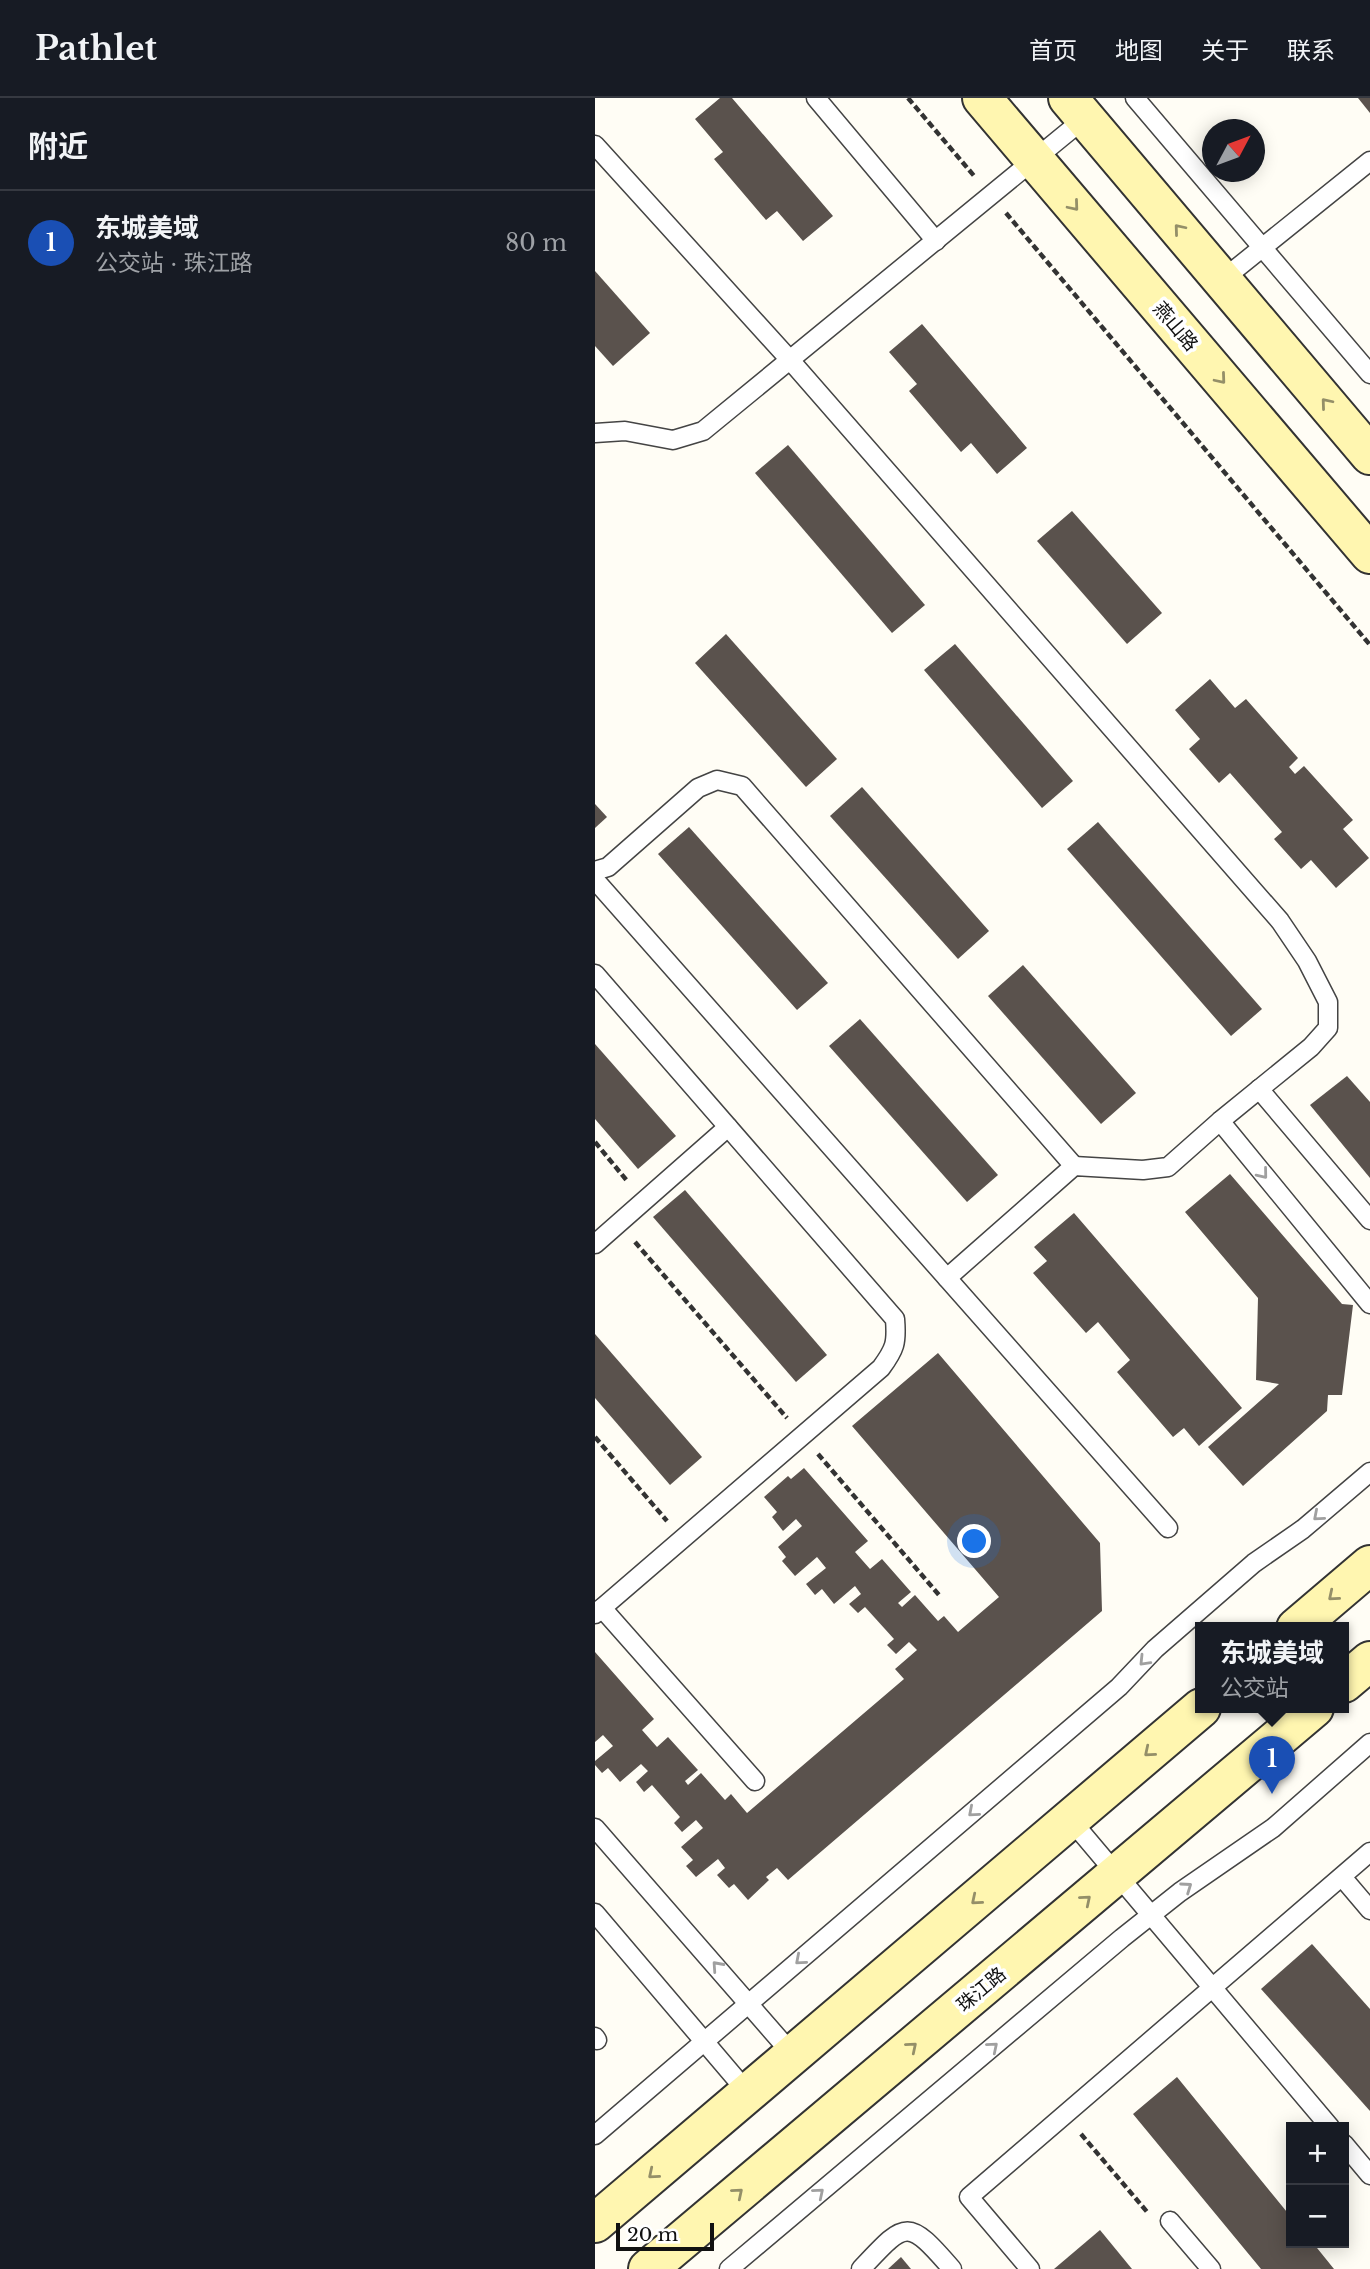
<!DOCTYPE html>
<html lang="zh">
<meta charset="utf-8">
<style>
body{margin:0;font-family:"Libre Baskerville","Noto Sans SC",serif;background:#20242c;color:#f1f3f6}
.controls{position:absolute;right:21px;bottom:21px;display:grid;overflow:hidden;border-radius:0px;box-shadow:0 4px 18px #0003}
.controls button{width:63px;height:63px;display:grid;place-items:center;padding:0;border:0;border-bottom:2px solid #363941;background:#171b24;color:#f1f3f6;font:35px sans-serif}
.compass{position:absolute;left:607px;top:21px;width:63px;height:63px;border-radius:50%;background:#171b24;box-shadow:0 4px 18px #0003;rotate:49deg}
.scale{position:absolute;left:21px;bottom:18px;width:98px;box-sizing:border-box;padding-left:7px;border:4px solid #111;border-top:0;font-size:19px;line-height:24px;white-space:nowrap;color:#111;-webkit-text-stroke:5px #fff;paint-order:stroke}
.you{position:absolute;left:380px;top:1444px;width:24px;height:24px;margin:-18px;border:5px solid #fff;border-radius:50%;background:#1a73e8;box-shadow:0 0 0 10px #1a73e833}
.badge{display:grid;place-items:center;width:46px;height:46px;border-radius:50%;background:#0f766e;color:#fff;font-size:23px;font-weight:700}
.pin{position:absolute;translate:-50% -58px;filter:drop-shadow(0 2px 4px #0008)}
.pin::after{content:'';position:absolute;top:37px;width:24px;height:21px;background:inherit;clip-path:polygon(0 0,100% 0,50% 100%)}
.popup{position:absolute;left:600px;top:1524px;width:154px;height:91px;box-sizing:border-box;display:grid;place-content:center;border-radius:0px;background:#171b24;filter:drop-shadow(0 2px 5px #0005);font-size:23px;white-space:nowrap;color:#9ea1a6}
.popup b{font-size:26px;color:#f1f3f6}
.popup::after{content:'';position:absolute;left:50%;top:100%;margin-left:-14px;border:14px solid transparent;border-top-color:#171b24}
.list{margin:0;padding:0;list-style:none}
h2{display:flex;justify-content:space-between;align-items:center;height:91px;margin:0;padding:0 28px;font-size:30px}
h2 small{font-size:23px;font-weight:400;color:#9ea1a6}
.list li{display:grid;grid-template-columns:46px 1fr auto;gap:21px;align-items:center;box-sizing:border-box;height:105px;padding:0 28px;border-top:2px solid #363941}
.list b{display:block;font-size:26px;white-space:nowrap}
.list p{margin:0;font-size:23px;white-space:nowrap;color:#9ea1a6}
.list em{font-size:23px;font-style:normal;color:#9ea1a6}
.map{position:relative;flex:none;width:775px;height:2171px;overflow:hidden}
header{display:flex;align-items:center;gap:42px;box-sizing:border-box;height:98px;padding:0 35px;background:#171b24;border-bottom:2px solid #363941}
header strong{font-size:33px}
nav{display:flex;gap:38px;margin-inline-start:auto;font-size:24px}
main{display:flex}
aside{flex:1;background:#171b24}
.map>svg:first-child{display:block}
.building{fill:#5a524d}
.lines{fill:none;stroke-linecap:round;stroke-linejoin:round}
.lane-casing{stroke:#444;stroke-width:21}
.secondary-casing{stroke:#333;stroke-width:42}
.path{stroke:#333;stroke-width:4.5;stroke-dasharray:7 3.5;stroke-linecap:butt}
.lane{stroke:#fff;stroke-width:18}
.secondary{stroke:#fff6b0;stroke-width:38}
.oneway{stroke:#948f68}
.oneway2{stroke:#a0a0a0}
.labels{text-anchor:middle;stroke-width:7;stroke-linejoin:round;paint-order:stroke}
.street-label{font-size:19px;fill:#111;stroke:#fff}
</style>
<header>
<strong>Pathlet</strong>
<nav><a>首页</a><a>地图</a><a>关于</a><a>联系</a></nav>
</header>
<main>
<aside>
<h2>附近<small></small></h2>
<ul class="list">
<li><span class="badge" style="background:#1a4fb4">1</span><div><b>东城美域</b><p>公交站 · 珠江路</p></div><em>80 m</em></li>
</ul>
</aside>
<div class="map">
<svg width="775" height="2171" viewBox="0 0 775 2171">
<rect width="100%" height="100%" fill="#fffdf5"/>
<g class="building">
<polygon points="125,0 137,0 238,118 208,143 182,113 171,122 119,61 128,54 100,21"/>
<polygon points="763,0 775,0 775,15"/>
<polygon points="0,173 55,235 18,268 0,248"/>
<polygon points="327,226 432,350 402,376 376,345 366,354 314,293 322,286 294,254"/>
<polygon points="193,347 330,507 297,535 160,375"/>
<polygon points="477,413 567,515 532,546 442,443"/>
<polygon points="131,536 242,661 211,689 100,565"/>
<polygon points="360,546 478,683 447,710 329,572"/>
<polygon points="615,581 640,610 651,601 703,660 694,669 700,676 709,668 758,722 748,731 774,760 741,790 716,762 706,771 679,741 687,734 635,675 624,685 594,651 605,641 580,612"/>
<polygon points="267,689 394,833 363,861 235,718"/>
<polygon points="0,706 12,719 0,730"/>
<polygon points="503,724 667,911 636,938 472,751"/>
<polygon points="94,729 233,885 202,912 63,756"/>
<polygon points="428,867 541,995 506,1026 393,898"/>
<polygon points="265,921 403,1077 372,1104 234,948"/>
<polygon points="0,946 81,1038 43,1071 0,1021"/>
<polygon points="752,978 775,1004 775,1080 715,1007"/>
<polygon points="635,1076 747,1206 758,1207 747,1297 733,1297 732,1313 648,1388 613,1349 684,1286 661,1282 663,1200 590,1114"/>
<polygon points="90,1092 232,1257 201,1284 58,1119"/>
<polygon points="479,1115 647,1310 604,1348 589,1330 578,1339 522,1274 535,1262 503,1224 491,1235 438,1175 452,1163 439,1149"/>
<polygon points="0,1236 107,1359 75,1387 0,1300"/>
<polygon points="343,1255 505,1445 507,1513 193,1782 182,1770 171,1779 174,1782 153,1802 139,1786 134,1790 122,1777 130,1770 123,1761 101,1779 91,1768 98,1762 86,1749 108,1730 101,1722 87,1734 79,1725 85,1719 57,1687 49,1694 41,1684 53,1673 46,1666 25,1684 13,1670 7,1675 0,1667 0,1663 18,1648 8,1637 0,1644 0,1554 59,1621 47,1632 62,1649 73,1639 103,1672 90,1683 93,1687 106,1675 130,1702 136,1696 152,1715 309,1581 300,1571 322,1552 314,1544 301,1556 292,1547 299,1541 270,1509 263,1515 254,1506 266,1496 260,1488 239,1506 227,1491 220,1497 211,1486 231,1470 222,1459 200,1478 187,1463 191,1459 183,1449 207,1428 201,1421 188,1433 177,1419 182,1414 169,1399 193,1378 196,1381 209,1370 273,1443 260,1454 275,1471 287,1461 316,1494 303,1505 307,1509 320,1497 343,1523 349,1518 363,1534 404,1499 257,1328"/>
<polygon points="717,1846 775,1911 775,2013 666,1891"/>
<polygon points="582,1979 696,2119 696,2145 718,2145 739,2171 666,2171 538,2016"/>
<polygon points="505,2132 537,2171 459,2171"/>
<polygon points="306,2159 316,2171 293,2171"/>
</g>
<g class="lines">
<g class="lane-casing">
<g id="lane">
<polyline points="221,0 341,143"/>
<polyline points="540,0 775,276"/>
<polyline points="0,47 195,262 685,823 712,863 733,904 733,930 716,949 625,1023 573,1069 548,1072 479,1068 352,1180"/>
<polyline points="627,182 775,63"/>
<polyline points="0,335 30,333 78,342 108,333 490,20"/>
<polyline points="0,773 13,769 103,690 122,682 147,688 479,1068"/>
<polyline points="0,782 573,1430"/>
<path d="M0,876l300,345c2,24 0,30 -14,49l-286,246"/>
<polyline points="664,991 775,1122"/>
<polyline points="625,1023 775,1206"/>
<polyline points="0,1146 133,1029"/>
<polyline points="7,1510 160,1683"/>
<polyline points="475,1721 735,2029"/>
<polyline points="0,1730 198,1957"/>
<polyline points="747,1779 775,1812"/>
<polyline points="0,1815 153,1995"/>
<polyline points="0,1939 2,1942"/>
<polyline points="0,2037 524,1589 560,1551 659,1465 708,1431 775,1374"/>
<polyline points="749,2046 775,2077"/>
<polyline points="575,2123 616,2171"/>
<polyline points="134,2171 527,1840 585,1794 678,1730 775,1645"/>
<path d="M266,2171c45,-48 46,-52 91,0"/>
<polyline points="435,2171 374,2099 775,1754"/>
</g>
</g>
<g class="secondary-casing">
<g id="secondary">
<polyline points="387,0 775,456"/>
<polyline points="473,0 775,357"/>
<polyline points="701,1530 775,1467"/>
<polyline points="749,1585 775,1563"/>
<polyline points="0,2125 606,1610"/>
<polyline points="53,2171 719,1610"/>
</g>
</g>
<g class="path">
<polyline points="313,0 380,79"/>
<polyline points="411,115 775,547"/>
<polyline points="0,1044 33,1084"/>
<polyline points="40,1144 192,1320"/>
<polyline points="0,1339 72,1423"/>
<polyline points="223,1356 344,1497"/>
<polyline points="486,2036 553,2115"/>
</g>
<use href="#lane" class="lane"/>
<use href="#secondary" class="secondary"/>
</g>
<defs><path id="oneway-chevron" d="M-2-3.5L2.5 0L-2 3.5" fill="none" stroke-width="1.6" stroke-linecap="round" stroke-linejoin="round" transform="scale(1.75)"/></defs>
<g class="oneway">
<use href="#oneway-chevron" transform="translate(479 108) rotate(50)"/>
<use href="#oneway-chevron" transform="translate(584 131) rotate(-130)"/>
<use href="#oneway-chevron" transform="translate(626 281) rotate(50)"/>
<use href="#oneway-chevron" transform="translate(731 305) rotate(-130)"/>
<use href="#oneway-chevron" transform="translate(738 1498) rotate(140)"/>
<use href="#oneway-chevron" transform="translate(554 1654) rotate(140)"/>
<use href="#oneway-chevron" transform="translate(381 1802) rotate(140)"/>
<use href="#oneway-chevron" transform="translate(491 1802) rotate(-40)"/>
<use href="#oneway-chevron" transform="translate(317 1949) rotate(-40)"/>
<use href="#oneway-chevron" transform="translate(58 2076) rotate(140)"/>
<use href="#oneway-chevron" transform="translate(143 2095) rotate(-40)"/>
</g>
<g class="oneway2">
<use href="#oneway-chevron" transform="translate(668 1076) rotate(51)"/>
<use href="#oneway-chevron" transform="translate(723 1418) rotate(139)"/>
<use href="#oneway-chevron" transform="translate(549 1563) rotate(134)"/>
<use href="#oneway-chevron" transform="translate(378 1714) rotate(139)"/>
<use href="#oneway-chevron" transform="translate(592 1789) rotate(-35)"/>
<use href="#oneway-chevron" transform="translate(205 1862) rotate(139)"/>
<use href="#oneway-chevron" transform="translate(122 1868) rotate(-132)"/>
<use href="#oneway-chevron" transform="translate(398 1949) rotate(-40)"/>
<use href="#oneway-chevron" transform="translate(224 2095) rotate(-40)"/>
</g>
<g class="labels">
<g class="street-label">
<text transform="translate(581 228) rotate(50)" y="7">燕山路</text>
<text transform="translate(386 1891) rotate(-40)" y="7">珠江路</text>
</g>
</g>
</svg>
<div class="controls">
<button>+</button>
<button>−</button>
</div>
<svg class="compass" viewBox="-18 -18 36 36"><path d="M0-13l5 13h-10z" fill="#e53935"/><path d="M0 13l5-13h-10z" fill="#9ea1a6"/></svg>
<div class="scale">20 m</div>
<div class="you"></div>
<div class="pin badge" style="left:677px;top:1696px;background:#1a4fb4">1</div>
<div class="popup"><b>东城美域</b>公交站</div>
</div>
</main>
